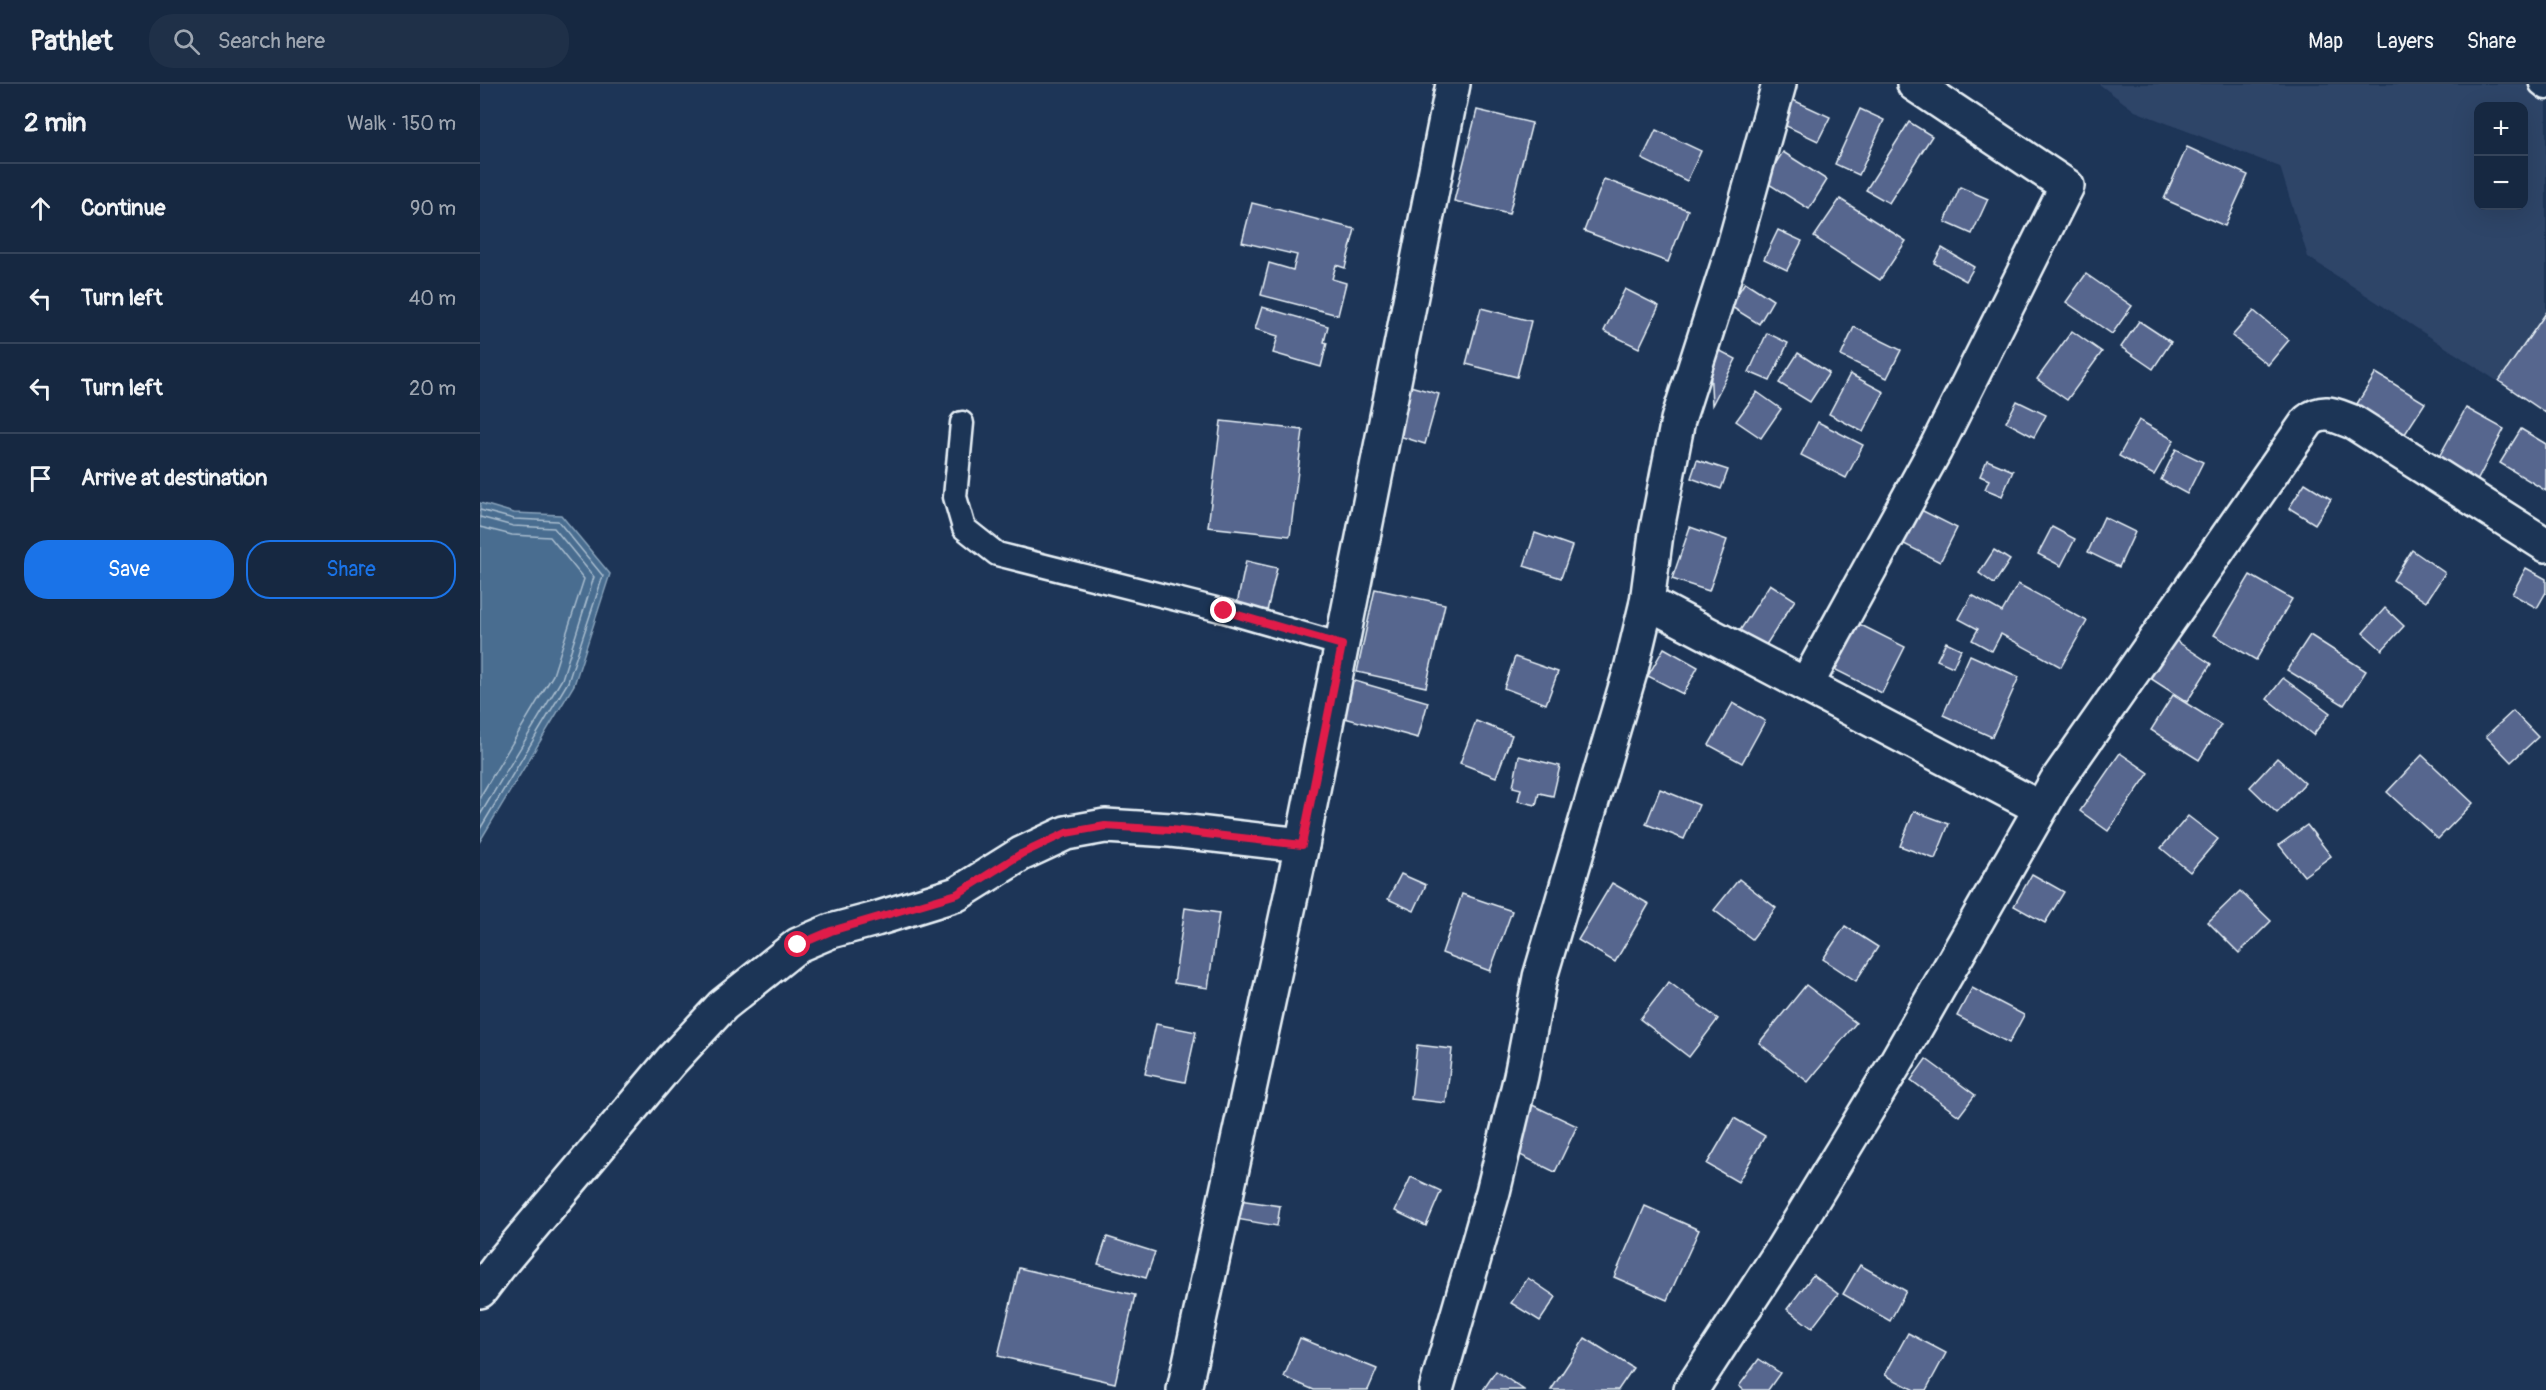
<!DOCTYPE html>
<meta charset="utf-8">
<style>
body{margin:0;font-family:Pangolin,sans-serif;background:#1f3048;color:#f1f3f6}
.controls{position:absolute;right:18px;top:18px;display:grid;overflow:hidden;border-radius:12px;box-shadow:0 6px 24px #0002}
.controls button{width:54px;height:54px;display:grid;place-items:center;padding:0;border:0;border-bottom:2px solid #35445a;background:#162841;color:#f1f3f6;font:30px sans-serif}
.stop{position:absolute;width:18px;height:18px;margin:-14px;border:4px solid #e11d48;border-radius:50%;background:#fff}
.stop.end{background:#e11d48;border-color:#fff;box-shadow:0 2px 6px #0008}
.list{margin:0;padding:0;list-style:none}
h2{display:flex;justify-content:space-between;align-items:center;height:78px;margin:0;padding:0 24px;font-size:26px}
h2 small{font-size:20px;font-weight:400;color:#9ea6b1}
.list li{display:grid;grid-template-columns:39px 1fr auto;gap:18px;align-items:center;box-sizing:border-box;height:90px;padding:0 24px;border-top:2px solid #35445a}
.list b{display:block;font-size:22px;white-space:nowrap}
.list em{font-size:20px;font-style:normal;color:#9ea6b1}
.actions{display:flex;gap:12px;padding:18px 24px}
.actions a{flex:1;padding:14px 0;border:2px solid #1a73e8;border-radius:24px;text-align:center;font-size:21px;color:#1a73e8}
.actions .main{background:#1a73e8;color:#fff}
.icon{flex:none;width:33px;height:33px;fill:none;stroke:currentColor;stroke-width:2;stroke-linecap:round;stroke-linejoin:round}
.map{position:relative;flex:none;width:2066px;height:1306px;overflow:hidden}
header{display:flex;align-items:center;gap:36px;box-sizing:border-box;height:84px;padding:0 30px;background:#162841;border-bottom:2px solid #35445a}
header strong{font-size:28px}
nav{display:flex;gap:33px;margin-inline-start:auto;font-size:21px}
.search{width:420px;height:54px;background:#1f3048;display:flex;align-items:center;gap:15px;box-sizing:border-box;padding:0 21px;border-radius:24px;color:#9ea6b1;font-size:22px}
main{display:flex}
aside{flex:1;background:#162841}
.map>svg:first-child{display:block}
.built{fill:#2e4468;fill-rule:evenodd}
.water{fill:#486d90;stroke:#88a2ba;stroke-width:1.5}
.lines{fill:none;stroke-linecap:round;stroke-linejoin:round}
.shore{stroke:#a8bcce;stroke-width:1.5}
.building{fill:#57668e;stroke:#e8f1f8;stroke-width:1.5}
.lane-casing{stroke:#e8f1f8;stroke-width:27}
.street-casing{stroke:#e8f1f8;stroke-width:38}
.lane{stroke:#1d3557;stroke-width:22}
.street{stroke:#1d3557;stroke-width:33}
.route{stroke:#e11d48;stroke-width:8}
</style>
<header>
<strong>Pathlet</strong>
<div class="search"><svg class="icon" aria-label="search" viewBox="0 0 24 24"><circle cx="10" cy="10" r="6"/><path d="M15 15l6 6"/></svg>Search here</div>
<nav><a>Map</a><a>Layers</a><a>Share</a></nav>
</header>
<main>
<aside>
<h2>2 min<small>Walk · 150 m</small></h2>
<ul class="list">
<li><svg class="icon" aria-label="ahead" viewBox="0 0 24 24"><path d="M12 20V5M6 11l6-6 6 6"/></svg><div><b>Continue</b></div><em>90 m</em></li>
<li><svg class="icon" aria-label="left" viewBox="0 0 24 24"><path d="M17 20v-9H6M10 6l-5 5 5 5"/></svg><div><b>Turn left</b></div><em>40 m</em></li>
<li><svg class="icon" aria-label="left" viewBox="0 0 24 24"><path d="M17 20v-9H6M10 6l-5 5 5 5"/></svg><div><b>Turn left</b></div><em>20 m</em></li>
<li><svg class="icon" aria-label="arrive" viewBox="0 0 24 24"><path d="M6 21V4h12l-3 4 3 4H6"/></svg><div><b>Arrive at destination</b></div></li>
</ul>
<div class="actions"><a class="main">Save</a><a>Share</a></div>
</aside>
<div class="map">
<svg width="2066" height="1306" viewBox="0 0 2066 1306">
<rect width="100%" height="100%" fill="#1d3557"/>
<filter id="ink" filterUnits="userSpaceOnUse"><feTurbulence type="fractalNoise" baseFrequency=".0167" numOctaves="2"/><feDisplacementMap in="SourceGraphic" scale="12" xChannelSelector="R" yChannelSelector="G"/><feConvolveMatrix kernelMatrix="1 2 1 2 8 2 1 2 1" color-interpolation-filters="sRGB"/></filter>
<g filter="url(#ink)">
<path class="built" d="M1619,0h447v329l-238,-156 -28,-90 -145,-56zM1998,22h46v100h-46z"/>
<polygon class="water" points="0,419 34,429 81,431 130,490 94,601 0,757"/>
<g class="lines">
<g class="shore">
<polyline points="0,426 34,435 78,437 123,492 88,598 0,745"/>
<polyline points="0,433 33,442 74,444 114,493 82,595 0,731"/>
<polyline points="0,443 32,451 70,453 104,495 73,591 0,713"/>
</g>
</g>
<g class="building">
<polygon points="1313,16 1350,33 1338,57 1302,40"/>
<polygon points="1380,25 1404,36 1379,91 1355,80"/>
<polygon points="997,26 1052,39 1029,130 974,117"/>
<polygon points="1429,38 1452,52 1409,119 1386,106"/>
<polygon points="1176,46 1221,67 1207,97 1162,75"/>
<polygon points="1707,63 1768,91 1745,142 1684,115"/>
<polygon points="1303,68 1347,96 1329,125 1284,97"/>
<polygon points="1124,95 1208,126 1188,178 1104,147"/>
<polygon points="1480,103 1508,115 1492,150 1465,138"/>
<polygon points="1360,115 1426,157 1400,196 1334,153"/>
<polygon points="772,119 875,145 865,184 856,181 852,195 866,199 858,231 781,211 789,179 813,186 817,171 762,158"/>
<polygon points="1298,146 1322,157 1307,186 1284,175"/>
<polygon points="1462,164 1494,183 1486,197 1454,179"/>
<polygon points="1606,190 1652,222 1632,250 1586,218"/>
<polygon points="1265,198 1293,216 1279,240 1250,222"/>
<polygon points="1145,205 1179,222 1159,264 1124,247"/>
<polygon points="782,223 848,242 844,258 847,259 841,283 793,269 798,252 775,245"/>
<polygon points="1001,224 1051,237 1037,293 986,280"/>
<polygon points="1774,227 1809,256 1788,281 1752,252"/>
<polygon points="2066,229 2066,329 2019,297"/>
<polygon points="1659,237 1691,258 1673,285 1641,263"/>
<polygon points="1374,243 1421,266 1407,294 1361,272"/>
<polygon points="1592,247 1622,268 1587,316 1557,295"/>
<polygon points="1287,249 1308,259 1290,297 1269,288"/>
<polygon points="1229,261 1256,275 1232,321"/>
<polygon points="1318,269 1349,289 1330,318 1299,299"/>
<polygon points="1896,289 1945,319 1923,353 1875,323"/>
<polygon points="1370,290 1404,308 1383,348 1349,330"/>
<polygon points="930,302 959,310 945,360 916,351"/>
<polygon points="1277,308 1301,325 1281,354 1256,337"/>
<polygon points="1537,317 1566,331 1554,353 1526,338"/>
<polygon points="1986,324 2024,345 1995,401 1955,380"/>
<polygon points="1659,336 1694,356 1674,391 1639,372"/>
<polygon points="741,337 823,346 810,452 728,443"/>
<polygon points="1338,338 1383,361 1366,394 1321,371"/>
<polygon points="2041,345 2066,360 2066,407 2020,379"/>
<polygon points="1696,365 1723,378 1707,410 1681,396"/>
<polygon points="1217,376 1248,386 1241,405 1211,394"/>
<polygon points="1507,376 1533,387 1522,412 1505,405 1509,396 1500,392"/>
<polygon points="1825,399 1851,415 1835,440 1809,424"/>
<polygon points="1439,425 1477,444 1460,478 1422,459"/>
<polygon points="1624,433 1655,448 1639,483 1608,468"/>
<polygon points="1210,443 1247,456 1229,507 1192,495"/>
<polygon points="1572,443 1595,455 1581,482 1558,470"/>
<polygon points="1055,449 1092,462 1081,494 1044,482"/>
<polygon points="1514,466 1530,476 1514,500 1499,489"/>
<polygon points="1932,466 1965,489 1946,518 1913,496"/>
<polygon points="766,477 797,484 787,527 757,520"/>
<polygon points="2046,484 2066,495 2066,508 2057,524 2032,510"/>
<polygon points="1770,491 1812,515 1776,576 1734,551"/>
<polygon points="1290,500 1315,516 1284,564 1259,548"/>
<polygon points="1538,500 1607,537 1581,583 1521,550 1512,567 1492,556 1498,545 1479,535 1492,511 1522,528"/>
<polygon points="895,505 965,520 946,603 877,588"/>
<polygon points="1905,524 1924,542 1902,566 1883,549"/>
<polygon points="1369,535 1425,563 1402,609 1346,581"/>
<polygon points="1830,551 1886,587 1864,621 1807,586"/>
<polygon points="1695,556 1731,580 1707,618 1670,594"/>
<polygon points="1466,558 1481,565 1473,583 1457,576"/>
<polygon points="1184,564 1218,583 1203,610 1168,592"/>
<polygon points="1490,571 1539,593 1512,653 1463,631"/>
<polygon points="1035,573 1078,588 1066,620 1024,604"/>
<polygon points="861,593 948,618 938,654 850,630"/>
<polygon points="1803,594 1850,629 1833,651 1787,615"/>
<polygon points="1693,611 1741,641 1719,676 1671,646"/>
<polygon points="1253,619 1285,637 1262,679 1229,661"/>
<polygon points="2033,627 2058,653 2031,678 2006,652"/>
<polygon points="996,637 1032,651 1016,693 980,679"/>
<polygon points="1640,669 1669,689 1628,747 1600,727"/>
<polygon points="1942,671 1993,719 1958,755 1907,708"/>
<polygon points="1039,672 1080,682 1073,712 1059,709 1056,721 1038,717 1041,705 1033,703"/>
<polygon points="1797,674 1825,699 1797,729 1770,703"/>
<polygon points="1180,705 1219,721 1204,755 1166,740"/>
<polygon points="1434,727 1469,740 1455,775 1420,762"/>
<polygon points="1708,732 1738,755 1710,788 1681,764"/>
<polygon points="1827,741 1851,772 1824,792 1799,761"/>
<polygon points="921,790 946,801 934,827 908,815"/>
<polygon points="1552,790 1584,808 1565,839 1534,822"/>
<polygon points="1259,795 1296,824 1272,855 1234,826"/>
<polygon points="1132,799 1169,820 1135,878 1098,856"/>
<polygon points="1760,807 1791,837 1759,869 1728,838"/>
<polygon points="982,810 1032,827 1010,887 962,869"/>
<polygon points="705,824 739,829 728,904 694,899"/>
<polygon points="1365,842 1398,863 1376,897 1343,875"/>
<polygon points="1189,898 1238,935 1209,973 1160,935"/>
<polygon points="1326,901 1376,939 1328,998 1279,959"/>
<polygon points="1492,904 1544,931 1529,959 1477,932"/>
<polygon points="676,940 716,948 705,998 665,990"/>
<polygon points="937,961 972,965 966,1019 931,1015"/>
<polygon points="1446,975 1495,1011 1479,1032 1431,996"/>
<polygon points="1048,1019 1097,1042 1075,1088 1026,1064"/>
<polygon points="1254,1034 1285,1052 1258,1098 1227,1080"/>
<polygon points="931,1093 961,1107 946,1142 915,1127"/>
<polygon points="759,1116 800,1122 797,1142 756,1135"/>
<polygon points="1165,1122 1219,1146 1187,1216 1134,1193"/>
<polygon points="627,1153 675,1168 666,1194 618,1180"/>
<polygon points="1380,1181 1426,1207 1410,1237 1363,1210"/>
<polygon points="539,1184 655,1211 635,1299 518,1272"/>
<polygon points="1333,1191 1358,1210 1332,1244 1307,1225"/>
<polygon points="1048,1194 1076,1213 1060,1237 1031,1219"/>
<polygon points="1428,1249 1466,1269 1446,1306 1434,1306 1405,1291"/>
<polygon points="820,1254 897,1285 888,1306 834,1306 804,1293"/>
<polygon points="1105,1254 1153,1284 1138,1306 1071,1306"/>
<polygon points="1279,1275 1300,1289 1288,1306 1264,1306 1259,1302"/>
<polygon points="1016,1287 1044,1306 1003,1306"/>
</g>
<g class="lines">
<g class="lane-casing">
<g id="lane">
<polyline points="2061,0 2066,4"/>
<polyline points="482,339 475,413 484,444 517,470 744,527 862,561"/>
</g>
</g>
<g class="street-casing">
<g id="street">
<polyline points="1167,518 1560,724"/>
<polyline points="1326,601 1455,366 1587,102 1434,0"/>
<polyline points="0,1207 22,1178 191,977 243,921 318,861 351,847 396,835 477,810 541,770 586,749 625,742 691,746 822,761"/>
<polyline points="704,1306 822,761 973,0"/>
<polyline points="956,1306 1013,1108 1041,992 1060,893 1151,585 1167,518 1176,450 1198,336 1254,162 1299,0"/>
<path d="M1211,1306l91,-140 113,-186 161,-282 252,-361c16,-13 28,-5 45,1l193,123"/>
</g>
</g>
<use href="#lane" class="lane"/>
<use href="#street" class="street"/>
</g>
</g>
<g class="lines" filter="url(#ink)">
<polyline class="route" points="318,861 351,847 477,810 541,770 586,749 625,742 691,746 822,761 862,561 744,527"/>
</g>
</svg>
<div class="controls">
<button>+</button>
<button>−</button>
</div>
<div class="stop" style="left:318px;top:861px"></div>
<div class="stop end" style="left:744px;top:527px"></div>
</div>
</main>
